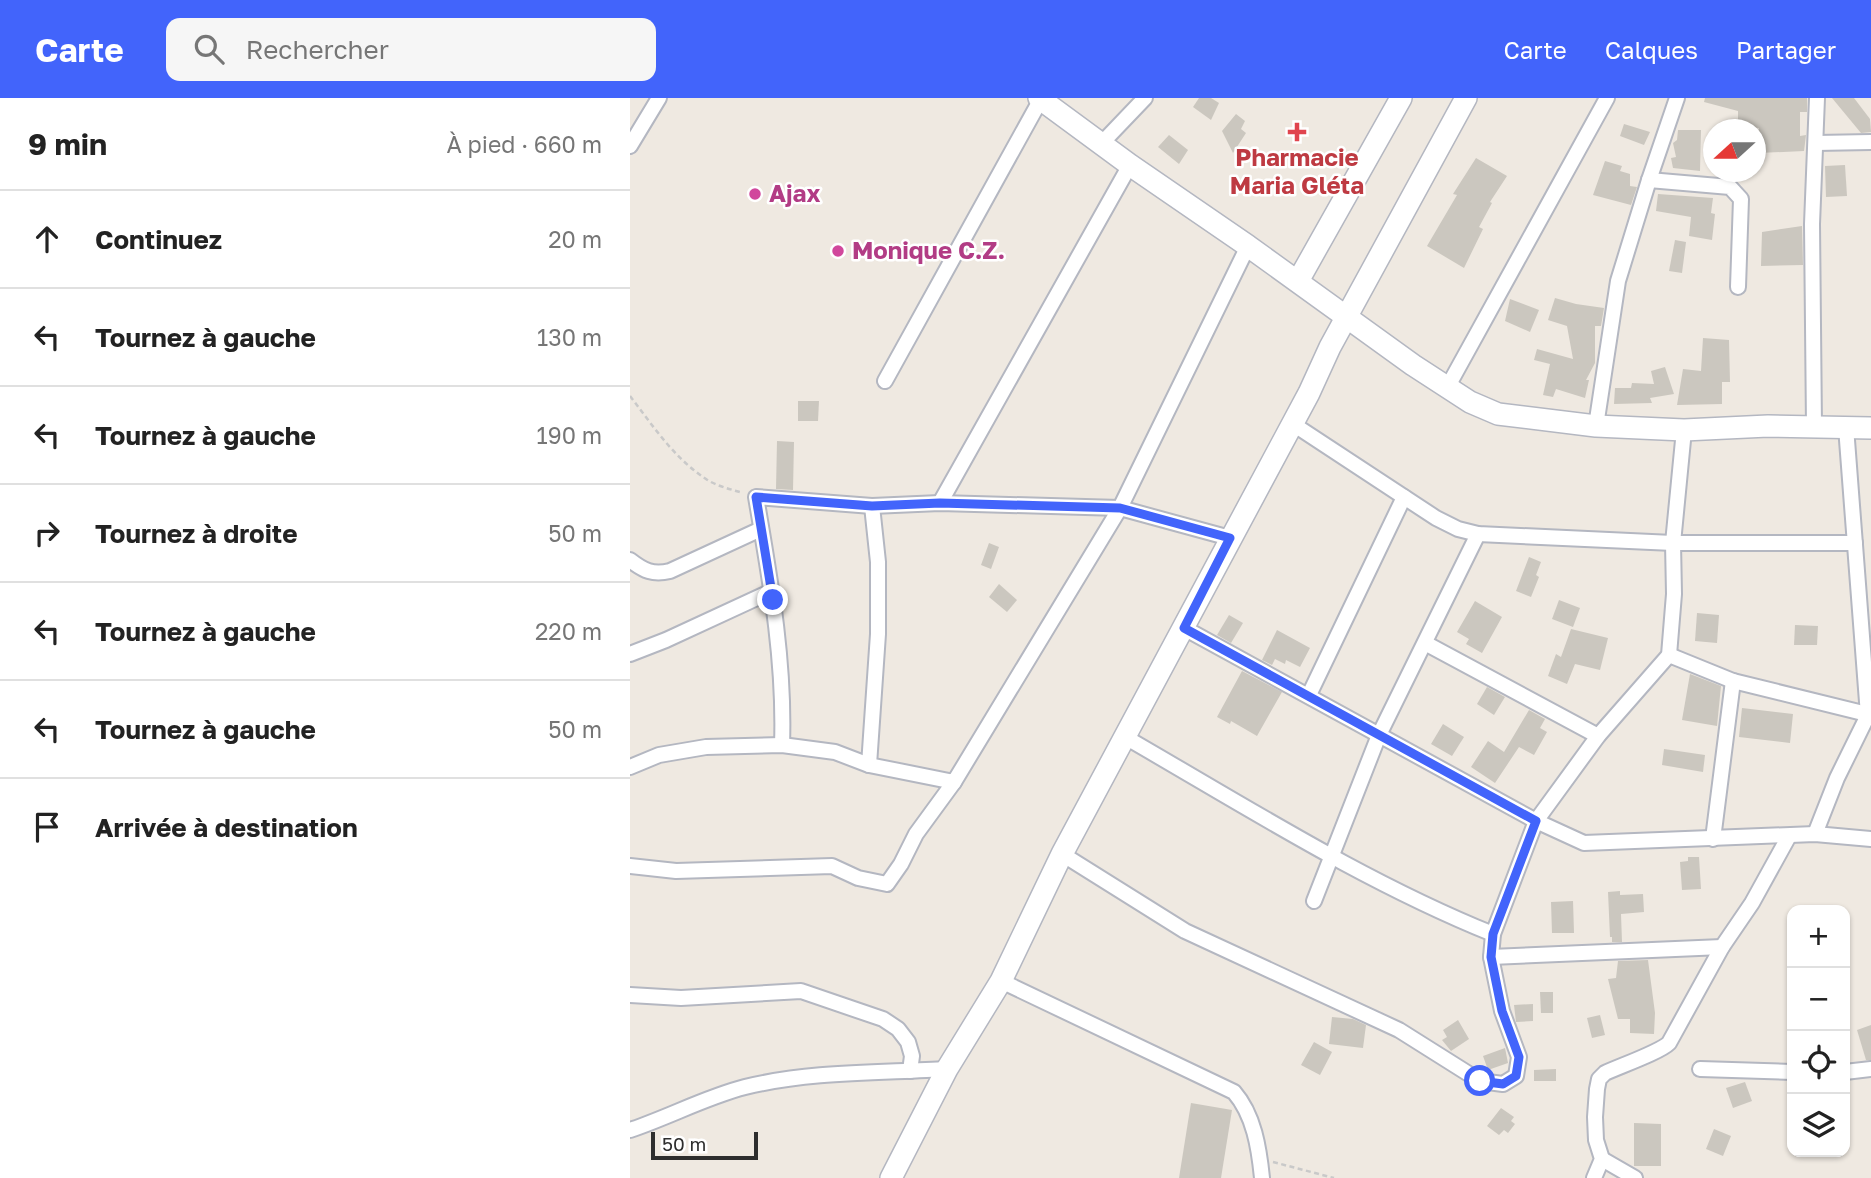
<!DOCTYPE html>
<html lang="fr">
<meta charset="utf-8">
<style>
body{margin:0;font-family:"Golos Text",sans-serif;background:#f6f6f6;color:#222}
.controls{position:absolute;right:21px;bottom:21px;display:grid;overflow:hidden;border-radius:14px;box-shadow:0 2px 5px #0004}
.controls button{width:63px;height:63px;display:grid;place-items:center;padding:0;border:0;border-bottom:2px solid #e0e0e0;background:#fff;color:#222;font:35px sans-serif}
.compass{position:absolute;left:1073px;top:21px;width:63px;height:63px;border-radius:50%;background:#fff;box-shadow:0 2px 5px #0004;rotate:249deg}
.scale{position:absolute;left:21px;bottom:18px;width:107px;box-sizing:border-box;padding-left:7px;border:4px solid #2e2e2e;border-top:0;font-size:19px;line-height:24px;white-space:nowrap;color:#2e2e2e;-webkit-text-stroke:5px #fff;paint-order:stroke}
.stop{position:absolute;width:21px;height:21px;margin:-16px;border:5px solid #4264fb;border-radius:50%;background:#fff}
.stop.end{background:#4264fb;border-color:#fff;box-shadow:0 2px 7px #0008}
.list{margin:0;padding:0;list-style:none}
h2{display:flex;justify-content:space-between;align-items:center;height:91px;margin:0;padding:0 28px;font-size:30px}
h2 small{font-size:23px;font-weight:400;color:#767676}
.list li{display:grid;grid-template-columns:46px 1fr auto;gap:21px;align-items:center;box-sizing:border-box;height:98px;padding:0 28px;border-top:2px solid #e0e0e0}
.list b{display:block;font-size:26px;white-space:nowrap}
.list em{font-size:23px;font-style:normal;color:#767676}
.icon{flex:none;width:38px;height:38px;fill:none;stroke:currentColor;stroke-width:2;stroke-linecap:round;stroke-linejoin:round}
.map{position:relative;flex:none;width:1241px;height:1080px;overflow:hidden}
header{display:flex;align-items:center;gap:42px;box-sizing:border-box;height:98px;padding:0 35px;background:#4264fb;color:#fff}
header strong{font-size:33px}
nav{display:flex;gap:38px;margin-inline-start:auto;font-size:24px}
.search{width:490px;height:63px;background:#f6f6f6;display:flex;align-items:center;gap:18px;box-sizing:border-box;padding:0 24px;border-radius:14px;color:#767676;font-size:26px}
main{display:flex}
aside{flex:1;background:#fff}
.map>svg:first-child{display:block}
.building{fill:#cbc7bf}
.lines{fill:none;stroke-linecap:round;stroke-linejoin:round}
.street-casing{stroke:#b4b7c1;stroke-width:18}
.secondary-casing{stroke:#b4b7c1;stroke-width:24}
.path{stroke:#c9c9c9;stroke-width:2.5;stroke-dasharray:5 3.5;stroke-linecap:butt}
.street{stroke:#fff;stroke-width:14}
.secondary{stroke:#fff;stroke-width:21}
.route{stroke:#4264fb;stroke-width:9}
.health-dot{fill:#e0444e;stroke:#fff;stroke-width:2.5}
.hotel-dot{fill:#d1479c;stroke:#fff;stroke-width:2.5}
.labels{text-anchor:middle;stroke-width:5;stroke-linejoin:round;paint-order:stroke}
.health-label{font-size:24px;font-weight:bold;fill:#be3a42;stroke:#fff}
.hotel-label{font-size:24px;font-weight:bold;fill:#b23c85;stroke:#fff;text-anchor:start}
</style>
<header>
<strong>Carte</strong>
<div class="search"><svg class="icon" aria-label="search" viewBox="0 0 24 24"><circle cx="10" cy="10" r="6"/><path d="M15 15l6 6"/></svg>Rechercher</div>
<nav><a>Carte</a><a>Calques</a><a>Partager</a></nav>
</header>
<main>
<aside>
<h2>9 min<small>À pied · 660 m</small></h2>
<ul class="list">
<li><svg class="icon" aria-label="ahead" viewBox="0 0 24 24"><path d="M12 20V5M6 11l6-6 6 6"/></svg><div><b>Continuez</b></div><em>20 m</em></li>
<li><svg class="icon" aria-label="left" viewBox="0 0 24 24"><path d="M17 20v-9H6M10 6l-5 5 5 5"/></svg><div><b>Tournez à gauche</b></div><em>130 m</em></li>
<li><svg class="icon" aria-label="left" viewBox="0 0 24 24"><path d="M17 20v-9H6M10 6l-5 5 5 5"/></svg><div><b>Tournez à gauche</b></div><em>190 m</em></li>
<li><svg class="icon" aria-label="right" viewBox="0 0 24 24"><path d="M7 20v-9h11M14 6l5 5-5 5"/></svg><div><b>Tournez à droite</b></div><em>50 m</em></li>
<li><svg class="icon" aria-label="left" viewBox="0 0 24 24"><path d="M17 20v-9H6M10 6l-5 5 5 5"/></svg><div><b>Tournez à gauche</b></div><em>220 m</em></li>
<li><svg class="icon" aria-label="left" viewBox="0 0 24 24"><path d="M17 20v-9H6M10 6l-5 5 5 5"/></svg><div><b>Tournez à gauche</b></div><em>50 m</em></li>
<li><svg class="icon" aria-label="arrive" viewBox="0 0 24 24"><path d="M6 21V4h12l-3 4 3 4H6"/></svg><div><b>Arrivée à destination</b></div></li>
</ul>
</aside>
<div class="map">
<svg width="1241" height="1080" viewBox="0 0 1241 1080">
<rect width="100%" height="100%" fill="#efe9e1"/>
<g class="building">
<polygon points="569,0 581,0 589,5 581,22 563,9"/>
<polygon points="1075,0 1177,0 1177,14 1170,14 1170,38 1176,37 1174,53 1128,55 1129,30 1108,28 1108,13 1074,4"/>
<polygon points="1202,0 1224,0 1240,21 1241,34 1231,35"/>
<polygon points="606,16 615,23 611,31 616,35 603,55 592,33"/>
<polygon points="994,26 1020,34 1014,47 990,38"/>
<polygon points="1048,32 1071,32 1070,73 1043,70 1041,60 1046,59 1043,45 1047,42"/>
<polygon points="539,37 558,52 549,66 528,49"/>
<polygon points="846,60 877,78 860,104 862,105 849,129 853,131 834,170 797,148 827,97 823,96"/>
<polygon points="975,63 992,68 990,73 1000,76 1000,88 1007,89 1001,107 963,97"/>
<polygon points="1215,67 1217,98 1196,99 1195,68"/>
<polygon points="1028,96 1083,100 1081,115 1085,116 1082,142 1059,138 1061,119 1026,113"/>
<polygon points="1172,128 1173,167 1131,168 1132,134"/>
<polygon points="1045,142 1056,144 1052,175 1039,173"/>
<polygon points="925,200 946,206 974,210 971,228 965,228 965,265 956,282 959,282 955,300 926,291 923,299 913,297 920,266 904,262 907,251 943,261 937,228 918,222"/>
<polygon points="880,201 909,212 900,234 875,223"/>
<polygon points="1073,240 1099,242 1100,284 1092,284 1092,306 1047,307 1053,271 1071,273"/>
<polygon points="1035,269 1044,296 1020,300 1022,305 984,306 985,290 1001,290 1002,285 1024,286 1021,273"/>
<polygon points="168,303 189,303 188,323 168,323"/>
<polygon points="147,343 164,344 163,392 146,391"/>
<polygon points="359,445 369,449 361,471 351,467"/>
<polygon points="899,459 911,464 906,477 909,479 901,499 886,493"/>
<polygon points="369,486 387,502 377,514 359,499"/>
<polygon points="929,502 950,510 943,529 922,521"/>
<polygon points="845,503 872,519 852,555 836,546 839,541 827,534"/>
<polygon points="1067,515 1089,517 1087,545 1065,543"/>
<polygon points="599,517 613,525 601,545 587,537"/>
<polygon points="1165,527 1188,528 1187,547 1164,547"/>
<polygon points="941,531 978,540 970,572 945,566 937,586 918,578 926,556 931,559"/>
<polygon points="647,532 680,550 670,569 656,562 655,566 645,561 642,567 632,562"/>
<polygon points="612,573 652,594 627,638 601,623 600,626 587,619"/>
<polygon points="1060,576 1091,588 1087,628 1052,622"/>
<polygon points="857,589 875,599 864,617 847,606"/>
<polygon points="1112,610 1163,616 1160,645 1109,639"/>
<polygon points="899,612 915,621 910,630 917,634 904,657 889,649 865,685 841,669 858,643 874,654"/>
<polygon points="813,626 834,639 822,658 801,646"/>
<polygon points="1034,651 1075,657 1073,674 1032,667"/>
<polygon points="1058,759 1069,759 1071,791 1052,792 1050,764 1058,763"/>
<polygon points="990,793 990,797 1013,796 1014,814 991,816 992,844 982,844 982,839 980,839 978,794"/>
<polygon points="943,803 944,835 922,835 921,804"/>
<polygon points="1018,862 1025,915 1024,936 1000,935 1000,921 988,921 978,881 986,880 988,863"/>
<polygon points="910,894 923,894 923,915 911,915"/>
<polygon points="903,906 903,923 886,924 884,907"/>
<polygon points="970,917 975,937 962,940 957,920"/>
<polygon points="702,919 723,921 736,927 733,950 699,946"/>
<polygon points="828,922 839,941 821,953 812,942 817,939 813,932"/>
<polygon points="1241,927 1241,962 1236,962 1227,932"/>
<polygon points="684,944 702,954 690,977 671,967"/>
<polygon points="875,950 878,965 858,972 853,958"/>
<polygon points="926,971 926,983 904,983 904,972"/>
<polygon points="1115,984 1122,1003 1103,1010 1096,990"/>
<polygon points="561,1005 602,1012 591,1080 549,1080"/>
<polygon points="871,1010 884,1019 881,1023 885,1026 878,1035 874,1032 869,1037 857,1028"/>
<polygon points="1004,1025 1031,1026 1031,1068 1004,1068"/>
<polygon points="1084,1031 1101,1038 1093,1058 1076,1051"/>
</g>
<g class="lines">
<g class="street-casing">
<g id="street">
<polyline points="1186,45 1241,44"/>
<polyline points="471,46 515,0"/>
<polyline points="0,48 29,0"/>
<polyline points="1019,82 1100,89 1111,101 1108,189"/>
<polyline points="255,283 411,1"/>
<polyline points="817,290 977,0"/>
<polyline points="663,326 806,420 828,431 848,436 1043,445 1225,445"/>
<polyline points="966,328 988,183 1019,82 1047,0"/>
<polyline points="1184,329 1182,126 1187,0"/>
<polyline points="310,405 500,67"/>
<path d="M0,462c14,11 23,15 40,11l91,-42"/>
<polyline points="554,530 906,723 954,745 1185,736 1241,741"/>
<polyline points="795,545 968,638"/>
<polyline points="0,556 36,542 142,493"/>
<polyline points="1039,557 1103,583 1241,617"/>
<polyline points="679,597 774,399"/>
<path d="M495,639c120,69 239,145 368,197"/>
<path d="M152,647c3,-84 -12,-166 -26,-248l116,9 68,-3 180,5 110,30"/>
<polyline points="239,667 248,536 248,464 242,408"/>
<polyline points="0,669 29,657 76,649 152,647 205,654 239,667 324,684 490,410 618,148"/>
<polyline points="1185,736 1207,680 1238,617 1216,329"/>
<polyline points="1083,741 1103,583"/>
<polyline points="432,756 555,833 769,932 850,983 873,986 886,978 889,959 872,913 861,859 863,836 906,723 968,638 1039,557 1044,496 1043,445 1054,332"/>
<polyline points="0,768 46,773 202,768 228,780 257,786 271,766 286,736 324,684"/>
<polyline points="684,803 749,637 848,436"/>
<polyline points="861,859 1092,849"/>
<path d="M371,883l233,111c20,23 25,56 28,86"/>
<polyline points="0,897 51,900 171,893 253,921 268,931 278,944 282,958 280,973"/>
<polyline points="1070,971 1162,974"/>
<polyline points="1215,974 1241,971"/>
<path d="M0,1032c39,-13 76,-33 115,-43 66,-16 135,-14 202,-18"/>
<polyline points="972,1061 1005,1080"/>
<path d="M964,1080l8,-19 -6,-19 -1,-23 2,-28 2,-10 6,-6c15,-7 55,-21 64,-30l53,-96 30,-44 37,-67"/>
</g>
</g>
<g class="secondary-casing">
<g id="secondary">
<polyline points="409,0 500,67 618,148 783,267 840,304 868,316 966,328 1054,332 1138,328 1241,330"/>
<polyline points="668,183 771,0"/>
<polyline points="261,1080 317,971 371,883 432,756 679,295 700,249 836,0"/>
</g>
</g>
<g class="path">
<path d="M0,298c23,30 44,62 76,83 10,7 24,10 37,14"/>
<polyline points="643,1064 704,1080"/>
</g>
<use href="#street" class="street"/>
<use href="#secondary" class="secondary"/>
</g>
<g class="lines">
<polyline class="route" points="143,502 126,399 242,408 310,405 490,410 600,440 554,530 906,723 863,836 861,859 872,913 889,959 886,978 873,986 850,983"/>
</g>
<path class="health-dot" d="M663.5 23.5h7v7h7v7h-7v7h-7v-7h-7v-7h7z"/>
<g class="hotel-dot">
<circle cx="125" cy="96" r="7"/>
<circle cx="208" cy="153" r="7"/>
</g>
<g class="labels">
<g class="health-label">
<text x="667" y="68">Pharmacie<tspan x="667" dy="28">Maria Gléta</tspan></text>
</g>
<g class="hotel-label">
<text x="139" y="104">Ajax</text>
<text x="222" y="161">Monique C.Z.</text>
</g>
</g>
</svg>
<div class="controls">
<button>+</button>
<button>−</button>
<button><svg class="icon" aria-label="locate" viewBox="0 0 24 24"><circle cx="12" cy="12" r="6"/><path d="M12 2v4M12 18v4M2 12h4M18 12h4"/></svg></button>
<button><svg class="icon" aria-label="layers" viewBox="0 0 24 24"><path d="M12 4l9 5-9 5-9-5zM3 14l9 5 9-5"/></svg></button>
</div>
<svg class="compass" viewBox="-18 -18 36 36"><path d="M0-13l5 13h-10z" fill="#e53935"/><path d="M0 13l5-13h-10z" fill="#767676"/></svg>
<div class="scale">50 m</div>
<div class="stop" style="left:850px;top:983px"></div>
<div class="stop end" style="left:143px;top:502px"></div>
</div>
</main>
